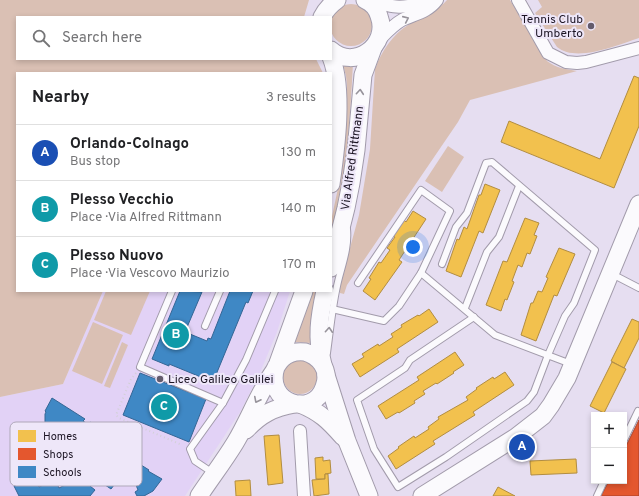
<!DOCTYPE html>
<meta charset="utf-8">
<style>
body{margin:0;font-family:Overpass,sans-serif;background:#f6f6f6;color:#202124}
.controls{position:absolute;right:12px;bottom:12px;display:grid;overflow:hidden;border-radius:0px;box-shadow:0 2px 6px #0003}
.controls button{width:36px;height:36px;display:grid;place-items:center;padding:0;border:0;border-bottom:1px solid #e0e0e0;background:#fff;color:#202124;font:20px sans-serif}
.you{position:absolute;left:413px;top:247px;width:14px;height:14px;margin:-10px;border:3px solid #fff;border-radius:50%;background:#1a73e8;box-shadow:0 0 0 6px #1a73e833}
.badge{display:grid;place-items:center;width:26px;height:26px;border-radius:50%;background:#2563eb;color:#fff;font-size:13px;font-weight:700}
.pin{position:absolute;translate:-50% -50%;border:2px solid #fff;box-shadow:0 1px 4px #0006}
.list{margin:0;padding:0;list-style:none}
h2{display:flex;justify-content:space-between;align-items:center;height:52px;margin:0;padding:0 16px;font-size:17px}
h2 small{font-size:13px;font-weight:400;color:#757577}
.list li{display:grid;grid-template-columns:26px 1fr auto;gap:12px;align-items:center;box-sizing:border-box;height:56px;padding:0 16px;border-top:1px solid #e0e0e0}
.list b{display:block;font-size:15px;white-space:nowrap}
.list p{margin:0;font-size:13px;white-space:nowrap;color:#757577}
.list em{font-size:13px;font-style:normal;color:#757577}
.icon{flex:none;width:22px;height:22px;fill:none;stroke:currentColor;stroke-width:2;stroke-linecap:round;stroke-linejoin:round}
.map{position:relative;flex:none;width:639px;height:496px;overflow:hidden}
.search{position:absolute;background:#fff;box-shadow:0 2px 6px #0003;left:16px;top:16px;width:316px;height:44px;display:flex;align-items:center;gap:10px;box-sizing:border-box;padding:0 14px;border-radius:0px;color:#757577;font-size:15px}
.panel{position:absolute;background:#fff;box-shadow:0 2px 6px #0003;left:16px;top:72px;width:316px;height:220px;border-radius:0px}
.map>svg:first-child{display:block}
.built{fill:#e2d2f6}
.green{fill:#dac0b4}
.homes{fill:#f2c14e;stroke:#b28d41}
.shops{fill:#e4572e;stroke:#a8432b}
.schools{fill:#3f88c5;stroke:#346695}
.lines{fill:none;stroke-linecap:round;stroke-linejoin:round}
.lane-casing{stroke:#a29bab;stroke-width:8}
.street-casing{stroke:#a29bab;stroke-width:14}
.secondary-casing{stroke:#a29bab;stroke-width:19}
.path{stroke:#d3d0d7;stroke-width:2;stroke-dasharray:1 3;stroke-linecap:butt}
.lane{stroke:#fbfafd;stroke-width:6}
.street{stroke:#fbfafd;stroke-width:12}
.secondary{stroke:#fbfafd;stroke-width:17}
.oneway{stroke:#97939b}
.poi-dot{fill:#635b6c;stroke:#eee7f9;stroke-width:1.5}
.labels{text-anchor:middle;stroke-width:4;stroke-linejoin:round;paint-order:stroke}
.poi-label{font-size:12px;fill:#1c1524;stroke:#eee7f9;text-anchor:end}
.street-label{font-size:12px;fill:#1c1524;stroke:#eee7f9}
.key{fill:#eee7f9;stroke:#afa8b9;stroke-width:1}
.key-label{font-size:11px;fill:#1c1524}
</style>
<div class="map">
<svg width="639" height="496" viewBox="0 0 639 496">
<rect width="100%" height="100%" fill="#e6def1"/>
<polygon class="built" points="103,291 290,291 277,332 259,375 240,412 185,496 0,496 0,397 63,384"/>
<g class="green">
<polygon points="0,0 309,0 304,17 17,17 17,59 316,59 323,73 17,73 17,291 103,291 63,384 0,397"/>
<path d="M447,0h63l37,61c9,7 18,8 30,10l-107,29 -12,22 -111,163 -3,9 -4,-1 -1,-5 20,-73 11,-66 5,-80c6,-17 18,-35 33,-44 16,-10 25,-10 39,-25z"/>
<path d="M538,0h101v38c-21,7 -63,25 -82,9l-22,-34 7,-6z"/>
<circle cx="351" cy="25" r="21"/>
<path d="M353,63c-3,60 -7,117 -22,176v-18l10,-47 3,-41 3,-47 -1,-10 -3,-12z"/>
<polygon points="448,146 464,157 442,192 425,181"/>
<polygon points="106,291 150,291 131,335 94,320"/>
<polygon points="312,291 317,291 311,343 294,342"/>
<polygon points="93,322 123,335 102,384 72,371"/>
<polygon points="122,342 128,345 110,388 104,386"/>
<circle cx="300" cy="377" r="17"/>
</g>
<g class="homes">
<polygon points="634,76 639,78 639,126 614,188 501,142 509,121 600,159"/>
<polygon points="485,184 500,190 483,233 479,231 461,277 446,271 457,239 459,240 464,227 467,229 479,195 481,195"/>
<polygon points="413,211 426,219 399,260 402,262 375,300 363,291 371,279 369,278 379,262 381,263 390,250 387,248 395,237 393,236 404,220 406,222"/>
<polygon points="525,218 539,223 534,235 537,236 530,254 527,253 522,267 518,265 512,281 514,282 507,300 505,299 501,311 486,305 503,261 507,262"/>
<polygon points="559,248 575,254 557,296 554,295 536,341 521,335 531,303 533,303 538,291 542,292 548,278 546,277"/>
<polygon points="429,309 438,322 397,349 399,352 360,377 352,364 364,357 362,354 378,344 379,346 393,337 391,334 402,327 401,325 418,315 419,316"/>
<polygon points="632,319 639,322 639,338 624,368 611,361"/>
<polygon points="455,352 464,365 453,372 454,373 437,384 436,383 423,391 425,394 414,401 415,403 399,413 398,412 386,419 378,406 419,380 417,377"/>
<polygon points="612,362 626,369 604,413 590,406"/>
<polygon points="505,372 514,385 473,412 475,415 433,441 435,444 396,469 388,456 399,448 398,447 414,436 415,438 429,429 428,427 439,419 438,417 468,400 466,397 477,389 476,388 493,377 494,379"/>
<polygon points="279,435 283,483 268,485 264,436"/>
<polygon points="323,457 323,461 330,460 331,473 325,474 325,479 316,479 315,458"/>
<polygon points="576,459 577,473 531,475 530,461"/>
<polygon points="325,474 328,474 329,494 314,496 312,480 325,479"/>
<polygon points="250,480 251,496 236,496 235,481"/>
<polygon points="498,487 515,496 493,496"/>
</g>
<polygon class="shops" points="639,420 639,496 601,496 609,481 624,481 624,450"/>
<g class="schools">
<polygon points="180,291 202,292 185,332 207,341 208,338 211,339 230,291 253,291 248,303 246,302 213,382 169,364 169,366 152,359"/>
<polygon points="140,373 206,399 189,442 123,415"/>
<polygon points="52,398 85,419 83,421 89,425 90,422 110,435 106,442 124,454 122,457 128,461 130,458 149,470 148,471 162,479 153,491 144,496 137,496 135,492 138,490 136,485 121,476 111,489 95,478 90,486 95,490 90,496 19,496 14,486 34,477 39,487 55,479 59,488 71,482 76,477 57,465 76,435 57,424 53,424 52,428 45,428 45,414 46,412 45,411"/>
</g>
<g class="lines">
<g class="lane-casing">
<g id="lane">
<polyline points="442,264 456,227 467,213 486,163 492,162 595,250 574,303 565,316 548,355 534,392 527,401 446,457 398,487 374,449 357,400 405,368 410,360 474,317"/>
<polyline points="612,274 639,288"/>
<polyline points="358,283 421,190 450,211 421,273"/>
<polyline points="172,291 140,367 223,403"/>
<polyline points="465,308 487,252 499,237 519,186"/>
<polyline points="332,309 384,321 399,306 421,273 495,335 571,364"/>
<polyline points="205,326 220,291"/>
<path d="M327,353c3,-22 5,-44 10,-67 4,-19 12,-37 10,-57"/>
<polyline points="624,440 638,411"/>
<polyline points="213,473 195,461 190,449 223,403 246,360 275,291"/>
<polyline points="597,496 604,481"/>
</g>
</g>
<g class="street-casing">
<g id="street">
<path d="M368,0c27,8 35,10 61,0"/>
<polyline points="518,0 548,53 566,62 577,63 586,62 639,48"/>
<path d="M378,41c7,-7 15,-16 24,-21 13,-6 26,-8 35,-20"/>
<polyline points="300,431 304,496"/>
</g>
</g>
<g class="secondary-casing">
<g id="secondary">
<path d="M322,17c4,-8 8,-12 15,-17"/>
<path d="M331,50c23,21 59,-5 48,-34 -2,-7 -7,-13 -14,-16"/>
<path d="M331,57c13,32 5,92 0,127"/>
<polyline points="331,268 346,208 351,183 356,150 363,75 373,48"/>
<polyline points="278,363 304,291"/>
<path d="M323,365c-7,-27 -4,-47 2,-74"/>
<polyline points="326,375 347,441 369,496"/>
<path d="M300,404c20,8 29,17 43,33"/>
<path d="M246,430c15,-16 27,-22 49,-26"/>
<path d="M199,496c12,-18 25,-35 36,-53 14,-23 23,-49 39,-72 2,-4 5,-9 8,-12 6,-6 15,-8 23,-7 7,2 13,6 17,12 5,7 5,15 2,23 -11,32 -60,16 -48,-20"/>
<polyline points="422,496 516,437 543,416 551,405 567,378 639,204"/>
</g>
</g>
<polyline class="path" points="136,373 131,379 116,415 119,418 182,445"/>
<use href="#lane" class="lane"/>
<use href="#street" class="street"/>
<use href="#secondary" class="secondary"/>
</g>
<defs><path id="oneway-chevron" d="M-2-3.5L2.5 0L-2 3.5" fill="none" stroke-width="1.6" stroke-linecap="round" stroke-linejoin="round"/></defs>
<g class="oneway">
<use href="#oneway-chevron" transform="translate(406 19) rotate(-24)"/>
<use href="#oneway-chevron" transform="translate(360 92) rotate(-85)"/>
<use href="#oneway-chevron" transform="translate(329 330) rotate(-86)"/>
<use href="#oneway-chevron" transform="translate(257 400) rotate(117)"/>
</g>
<g class="poi-dot">
<circle cx="591" cy="26" r="4"/>
<circle cx="160" cy="379" r="4"/>
</g>
<g class="labels">
<g class="poi-label">
<text x="583" y="23">Tennis Club<tspan x="583" dy="14">Umberto</tspan></text>
<text x="168" y="383" text-anchor="start">Liceo Galileo Galilei</text>
</g>
<g class="street-label">
<text transform="translate(352 158) rotate(-82)" y="4">Via Alfred Rittmann</text>
</g>
</g>
<rect x="10" y="422" width="132" height="64" rx="6" class="key"/>
<rect x="18" y="430" width="18" height="12" fill="#f2c14e"/>
<rect x="18" y="448" width="18" height="12" fill="#e4572e"/>
<rect x="18" y="466" width="18" height="12" fill="#3f88c5"/>
<g class="key-label">
<text x="43" y="440">Homes</text>
<text x="43" y="458">Shops</text>
<text x="43" y="476">Schools</text>
</g>
</svg>
<div class="controls">
<button>+</button>
<button>−</button>
</div>
<div class="you"></div>
<div class="pin badge" style="left:522px;top:447px;background:#1a4fb4">A</div>
<div class="pin badge" style="left:176px;top:335px;background:#0f9aa8">B</div>
<div class="pin badge" style="left:164px;top:407px;background:#0f9aa8">C</div>
<div class="search"><svg class="icon" aria-label="search" viewBox="0 0 24 24"><circle cx="10" cy="10" r="6"/><path d="M15 15l6 6"/></svg>Search here</div>
<section class="panel">
<h2>Nearby<small>3 results</small></h2>
<ul class="list">
<li><span class="badge" style="background:#1a4fb4">A</span><div><b>Orlando-Colnago</b><p>Bus stop</p></div><em>130 m</em></li>
<li><span class="badge" style="background:#0f9aa8">B</span><div><b>Plesso Vecchio</b><p>Place · Via Alfred Rittmann</p></div><em>140 m</em></li>
<li><span class="badge" style="background:#0f9aa8">C</span><div><b>Plesso Nuovo</b><p>Place · Via Vescovo Maurizio</p></div><em>170 m</em></li>
</ul>
</section>
</div>
